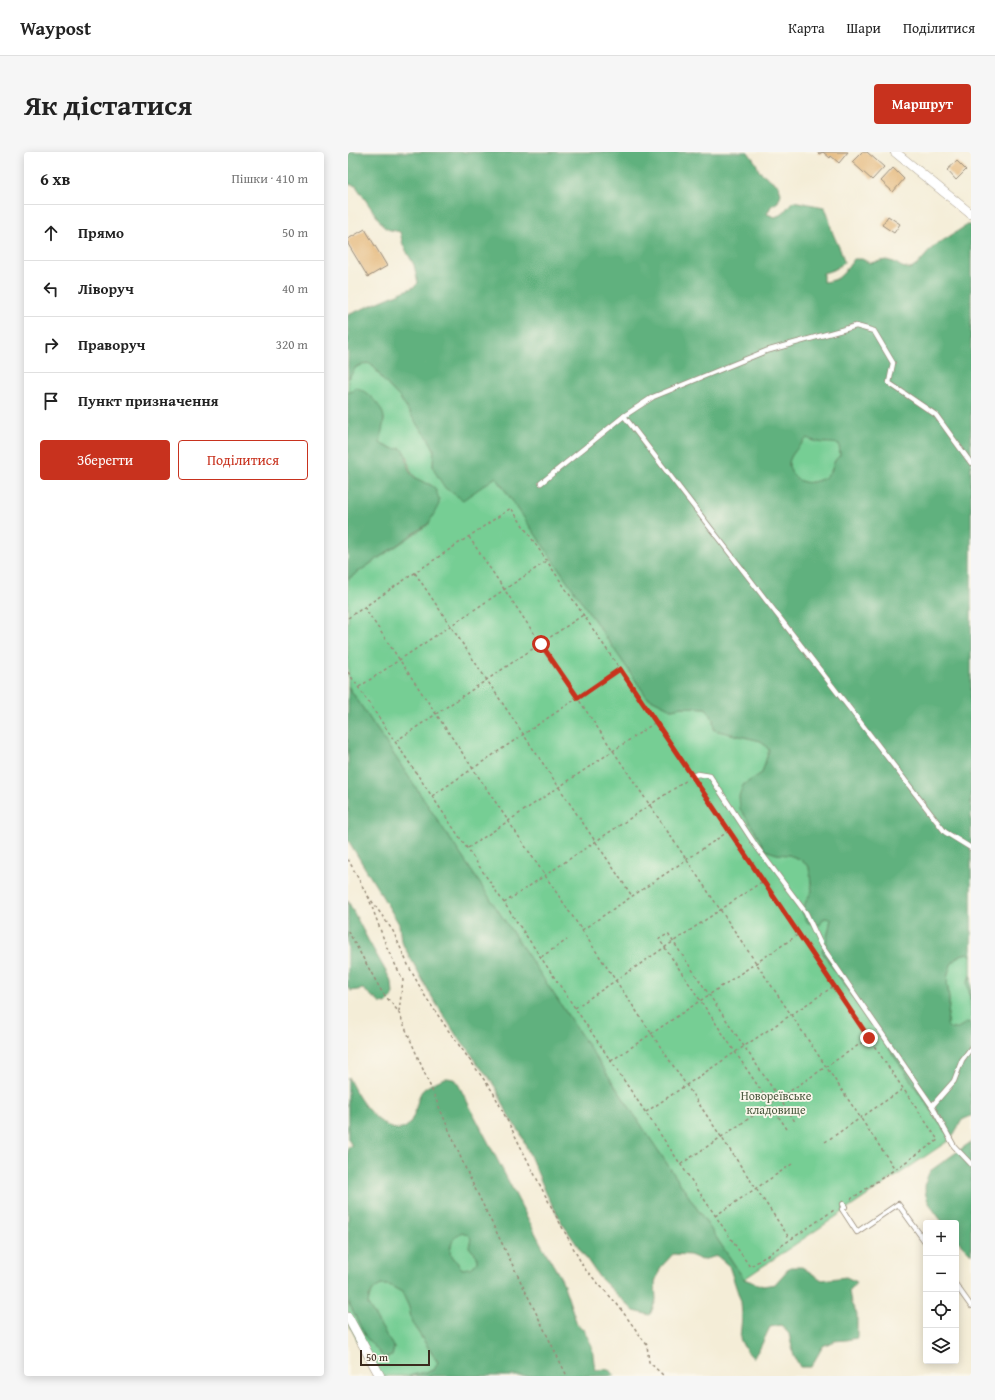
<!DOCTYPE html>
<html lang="uk">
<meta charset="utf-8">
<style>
body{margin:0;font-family:"Gentium Book Plus",serif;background:#f6f6f6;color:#222}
.controls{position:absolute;right:12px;bottom:12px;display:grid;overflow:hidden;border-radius:4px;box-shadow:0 2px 10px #0003}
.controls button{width:36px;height:36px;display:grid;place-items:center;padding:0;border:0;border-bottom:1px solid #e0e0e0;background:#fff;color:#222;font:20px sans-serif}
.scale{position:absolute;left:12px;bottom:10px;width:70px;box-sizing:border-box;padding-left:4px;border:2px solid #3b2a1e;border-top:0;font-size:11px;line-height:14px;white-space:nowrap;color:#3b2a1e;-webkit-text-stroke:3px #fbf7ec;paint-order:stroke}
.stop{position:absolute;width:12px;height:12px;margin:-9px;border:3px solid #c8321e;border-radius:50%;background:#fff}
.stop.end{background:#c8321e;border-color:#fff;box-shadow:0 1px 4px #0008}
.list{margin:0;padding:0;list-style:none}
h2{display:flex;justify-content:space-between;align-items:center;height:52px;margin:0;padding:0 16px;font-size:17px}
h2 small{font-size:13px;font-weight:400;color:#767676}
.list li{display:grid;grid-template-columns:26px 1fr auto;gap:12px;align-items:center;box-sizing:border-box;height:56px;padding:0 16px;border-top:1px solid #e0e0e0}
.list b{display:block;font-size:15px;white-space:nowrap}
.list em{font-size:13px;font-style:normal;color:#767676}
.actions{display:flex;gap:8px;padding:12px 16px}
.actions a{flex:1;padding:9px 0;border:1px solid #c8321e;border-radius:4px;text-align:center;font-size:14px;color:#c8321e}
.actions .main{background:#c8321e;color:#fff}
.icon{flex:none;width:22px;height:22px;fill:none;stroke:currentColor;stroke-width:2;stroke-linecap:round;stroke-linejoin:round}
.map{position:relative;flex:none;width:623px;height:1224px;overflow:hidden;border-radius:4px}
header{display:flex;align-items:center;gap:24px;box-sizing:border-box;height:56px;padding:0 20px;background:#fff;border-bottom:1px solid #e0e0e0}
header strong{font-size:19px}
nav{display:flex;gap:22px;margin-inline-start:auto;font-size:14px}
.intro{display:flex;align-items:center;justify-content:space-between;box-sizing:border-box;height:96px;padding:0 24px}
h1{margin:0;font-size:28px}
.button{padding:10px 18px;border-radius:4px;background:#c8321e;color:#fff;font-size:14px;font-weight:700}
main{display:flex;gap:24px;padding:0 24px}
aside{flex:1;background:#fff;border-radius:4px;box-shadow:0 2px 10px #0003}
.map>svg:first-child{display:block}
.green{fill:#76ce94;stroke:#587c59}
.forest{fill:#60b17e;stroke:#4e6e4e;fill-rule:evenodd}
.building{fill:#e4b677}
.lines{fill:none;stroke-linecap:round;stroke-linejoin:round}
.lane-casing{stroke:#988c7a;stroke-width:6}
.street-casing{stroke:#988c7a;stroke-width:10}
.path{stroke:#988c7a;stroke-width:1.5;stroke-dasharray:3 3;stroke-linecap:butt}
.lane{stroke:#fff;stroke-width:4.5}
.street{stroke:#fff;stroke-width:9}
.route{stroke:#c8321e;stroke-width:5}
.labels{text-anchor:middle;stroke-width:3.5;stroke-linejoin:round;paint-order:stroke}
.park-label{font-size:12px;fill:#4d5b41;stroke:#fbf7ec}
</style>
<header>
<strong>Waypost</strong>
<nav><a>Карта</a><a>Шари</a><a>Поділитися</a></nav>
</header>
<div class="intro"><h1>Як дістатися</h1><a class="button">Маршрут</a></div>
<main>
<aside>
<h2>6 хв<small>Пішки · 410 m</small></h2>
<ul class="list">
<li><svg class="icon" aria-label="ahead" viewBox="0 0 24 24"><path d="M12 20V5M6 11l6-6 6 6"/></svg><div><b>Прямо</b></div><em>50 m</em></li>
<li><svg class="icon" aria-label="left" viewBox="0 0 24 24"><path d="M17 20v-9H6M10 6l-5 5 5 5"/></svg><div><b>Ліворуч</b></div><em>40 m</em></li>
<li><svg class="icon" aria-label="right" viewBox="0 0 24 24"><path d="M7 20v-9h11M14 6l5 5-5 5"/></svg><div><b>Праворуч</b></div><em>320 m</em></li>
<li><svg class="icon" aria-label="arrive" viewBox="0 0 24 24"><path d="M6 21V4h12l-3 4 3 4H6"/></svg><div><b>Пункт призначення</b></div></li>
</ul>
<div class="actions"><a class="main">Зберегти</a><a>Поділитися</a></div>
</aside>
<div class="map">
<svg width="623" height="1224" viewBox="0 0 623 1224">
<rect width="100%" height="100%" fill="#fbf7ec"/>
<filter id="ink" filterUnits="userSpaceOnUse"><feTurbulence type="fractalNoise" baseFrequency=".025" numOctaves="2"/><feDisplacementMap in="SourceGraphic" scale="8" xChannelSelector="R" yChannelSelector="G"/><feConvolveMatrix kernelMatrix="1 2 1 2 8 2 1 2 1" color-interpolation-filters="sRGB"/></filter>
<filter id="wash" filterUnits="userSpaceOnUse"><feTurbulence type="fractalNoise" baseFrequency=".012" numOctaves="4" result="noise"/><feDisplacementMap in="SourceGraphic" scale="16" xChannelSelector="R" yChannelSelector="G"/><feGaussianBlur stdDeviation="0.9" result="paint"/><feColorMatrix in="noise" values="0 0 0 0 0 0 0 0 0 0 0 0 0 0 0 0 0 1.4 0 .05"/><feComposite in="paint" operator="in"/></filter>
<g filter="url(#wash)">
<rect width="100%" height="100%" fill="#f4edd7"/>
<g class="green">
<path d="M19,211l6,2 10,15 17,18 20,31 8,9 6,11 -1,17 30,33 33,-22 151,220 24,12 12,-2 23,1 7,11 1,11 47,11 8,9 -7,23 -19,12 11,44 11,21 12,4 12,1 11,4 9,8 3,24 -6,10 18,17 7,1 -5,24 -4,9 129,187 -207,140 -396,-593v-107l81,-55 2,-39c-17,-6 -22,-11 -23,-28l-13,-7 -10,-4 -6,-3 5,-23 -1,-6 -13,-18 -19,-4h-3v-13l8,-12z"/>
<path d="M459,286l16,5 8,-1 8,2 1,11c-2,2 -5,5 -6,8 -2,5 -2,9 -7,13 -5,4 -17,8 -24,6 -7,-2 -15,-11 -14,-19 1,-9 12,-18 18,-25z"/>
<path d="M620,801l3,3v19l-2,2c0,15 2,30 2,45 -9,1 -11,8 -21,7l-3,-4c0,-8 2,-15 2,-23 0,-16 -5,-21 2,-37 5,-8 8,-10 17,-12z"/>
<path d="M114,1080l5,2 4,4 -2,9 8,9v6l-6,6 -9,1 -12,-16c1,-11 2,-15 12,-21z"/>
<path d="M33,1133h8l13,7 7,15 3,16 26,40 -4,7 -25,6h-33l-28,-54v-21l17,35 19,22 8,-2 2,-8 -26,-43c1,-10 4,-15 13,-20z"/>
</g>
<g class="forest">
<path d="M0,0h400l8,11 3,8 20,15 2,8 -3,8 -7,4 -4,8 8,3 7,-3 11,-13 31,6c6,8 5,15 8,24 4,11 10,20 12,31 -6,6 -12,9 -21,11v9c18,-1 21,-10 31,-23h8l8,4 16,-3 8,2 8,5 9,2 6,-4 16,-18 34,-22h4v731l-3,-3c-9,2 -12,4 -17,12 -7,16 -2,22 -2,38 0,7 -2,15 -2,22l3,4c10,1 12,-6 21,-7v94l-9,4 -11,19 -129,-188 4,-8 5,-24 -7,-1 -4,7 -12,-2 -6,-11 4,-11 6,-10 -3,-24 -9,-8 -11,-4 -12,-1 -12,-4 -11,-21 -14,-20 -1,-13 4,-11 19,-12 7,-23 -8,-9 -47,-11 -1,-11 -7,-11 -23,-1 -12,2 -24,-12 -151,-220 -33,23 -18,-12 -10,-16 -2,-6 1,-17 -6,-11 -8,-9 -20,-31 -17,-18 -10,-15 -6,-2 -11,4 -8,12v-64l66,-28 4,-4 -4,-18 -11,-20 -3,-13c-6,-2 -11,-1 -16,-5l-28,-41 -8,-2zM459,286c11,6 20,4 32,6l1,11c-2,2 -5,5 -6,8 -2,5 -2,9 -7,13 -5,4 -17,8 -23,6 -8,-2 -16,-11 -15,-19 1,-9 12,-18 18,-25z"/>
<path d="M7,235c11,3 28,19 29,31 0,8 -4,17 -4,25 6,4 14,7 21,5 9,9 4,15 9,24 5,9 18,10 25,16l4,11v5l-10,19 -81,56v-187h3z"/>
<polygon points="0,534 396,1127 415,1134 427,1132 442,1115 454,1115 474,1128 498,1125 509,1130 501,1139 503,1151 509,1162 509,1186 498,1188 486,1189 475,1194 463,1215 452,1215 446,1204 441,1182 433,1173 422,1175 412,1196 405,1206 397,1197 392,1187 394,1164 393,1150 381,1114 369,1104 354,1108 342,1103 325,1102 313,1115 307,1130 308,1148 302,1163 286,1159 251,1125 214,1071 199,1043 172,980 162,967 149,938 140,924 129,912 121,898 110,886 84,845 53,789 51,772 0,688"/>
<polygon points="0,749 20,788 44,830 45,842 42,848 38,852 32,851 15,837 3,839 0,836"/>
<polygon points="623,823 623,848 619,831"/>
<path d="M0,925c5,10 10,20 17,29 8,10 31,33 43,19 9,-10 8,-26 14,-34 3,-4 20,-13 25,-13 2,0 6,1 9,2l85,164 21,36 15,44 7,6 8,16 2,17 2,7c8,-1 14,-2 19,6h-206l25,-6 4,-8 -26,-39 -3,-16 -7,-15 -13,-7h-8l-7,4 -5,8 -1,8 26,43 -2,8 -8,2 -19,-22 -17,-35v-154l4,-1 -4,-7zM114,1080l5,2 4,4 -2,9 8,9v6l-6,6 -9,1 -12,-16c1,-11 2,-15 12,-21z"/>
<path d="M623,990v112l-15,-15v-16h-13c-13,-18 -25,-29 -13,-52z"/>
</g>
<g id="blocks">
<g class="building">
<polygon points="469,0 500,0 491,11 483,4 482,6 475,0 471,2"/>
<polygon points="514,0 519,0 536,15 524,28 504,10"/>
<polygon points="609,9 618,18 608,28 599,18"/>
<polygon points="545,16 556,27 545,40 533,29"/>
<polygon points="540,64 552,72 546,81 534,73"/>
<polygon points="17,77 39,114 20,125 0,92 0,87"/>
</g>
</g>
</g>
<g filter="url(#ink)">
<use href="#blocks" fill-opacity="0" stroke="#988c7a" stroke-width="1"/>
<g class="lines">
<g class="lane-casing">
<g id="lane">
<polyline points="276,264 597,680 623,696"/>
<polyline points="193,331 276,264 305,245 418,199 508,174 526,179 545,211 541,231 588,263 623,311"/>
<polyline points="344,624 350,622 362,624 408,694 458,761 473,793 584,954 606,929 614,908 623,896"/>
<polyline points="584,954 606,994 623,1012"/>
<polyline points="495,1052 497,1055 494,1057 509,1080 550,1052 578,1091"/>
<polyline points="608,1133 623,1154"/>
</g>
</g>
<g class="street-casing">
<g id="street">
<polyline points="547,0 623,62"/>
<polyline points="0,1165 32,1224"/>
</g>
</g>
<g class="path">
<polyline points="121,385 547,1017"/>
<polyline points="67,421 284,744"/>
<polyline points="16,455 442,1087"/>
<polyline points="0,466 163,356 341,619"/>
<polyline points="0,520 402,1115 486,1058"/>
<polyline points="11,535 199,409"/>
<polyline points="48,589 235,463"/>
<polyline points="348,631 590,988 503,1047"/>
<polyline points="84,644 271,518"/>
<polyline points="120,696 308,570"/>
<polyline points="0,707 18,741 45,779 61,815 77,844 100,878 145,940 196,1041 236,1116 269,1152 299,1193 301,1210 316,1224"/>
<polyline points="20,744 39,796 55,828 51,859"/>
<polyline points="156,751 339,628"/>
<polyline points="234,778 381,679"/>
<polyline points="0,779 34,840 50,859 119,1020 219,1224"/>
<polyline points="193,805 219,788"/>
<polyline points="227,856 415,729"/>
<polyline points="263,909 451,782"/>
<polyline points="298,960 486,834"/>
<polyline points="439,977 311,787 320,782 448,971"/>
<polyline points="477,990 555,937"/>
<polyline points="333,1012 521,886"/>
<polyline points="367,1064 444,1012"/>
</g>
<use href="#lane" class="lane"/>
<use href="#street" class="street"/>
</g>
</g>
<g class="lines" filter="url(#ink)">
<polyline class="route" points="193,492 230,546 272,517 521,886"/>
</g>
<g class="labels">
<g class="park-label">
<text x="428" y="948">Новореївське<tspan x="428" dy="14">кладовище</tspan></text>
</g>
</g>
</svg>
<div class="controls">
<button>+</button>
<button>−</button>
<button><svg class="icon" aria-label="locate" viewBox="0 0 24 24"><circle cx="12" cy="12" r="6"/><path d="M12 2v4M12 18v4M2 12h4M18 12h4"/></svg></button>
<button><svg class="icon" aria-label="layers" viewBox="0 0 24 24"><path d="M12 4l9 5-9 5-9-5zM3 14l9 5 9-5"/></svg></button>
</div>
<div class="scale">50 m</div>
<div class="stop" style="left:193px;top:492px"></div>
<div class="stop end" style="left:521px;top:886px"></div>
</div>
</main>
